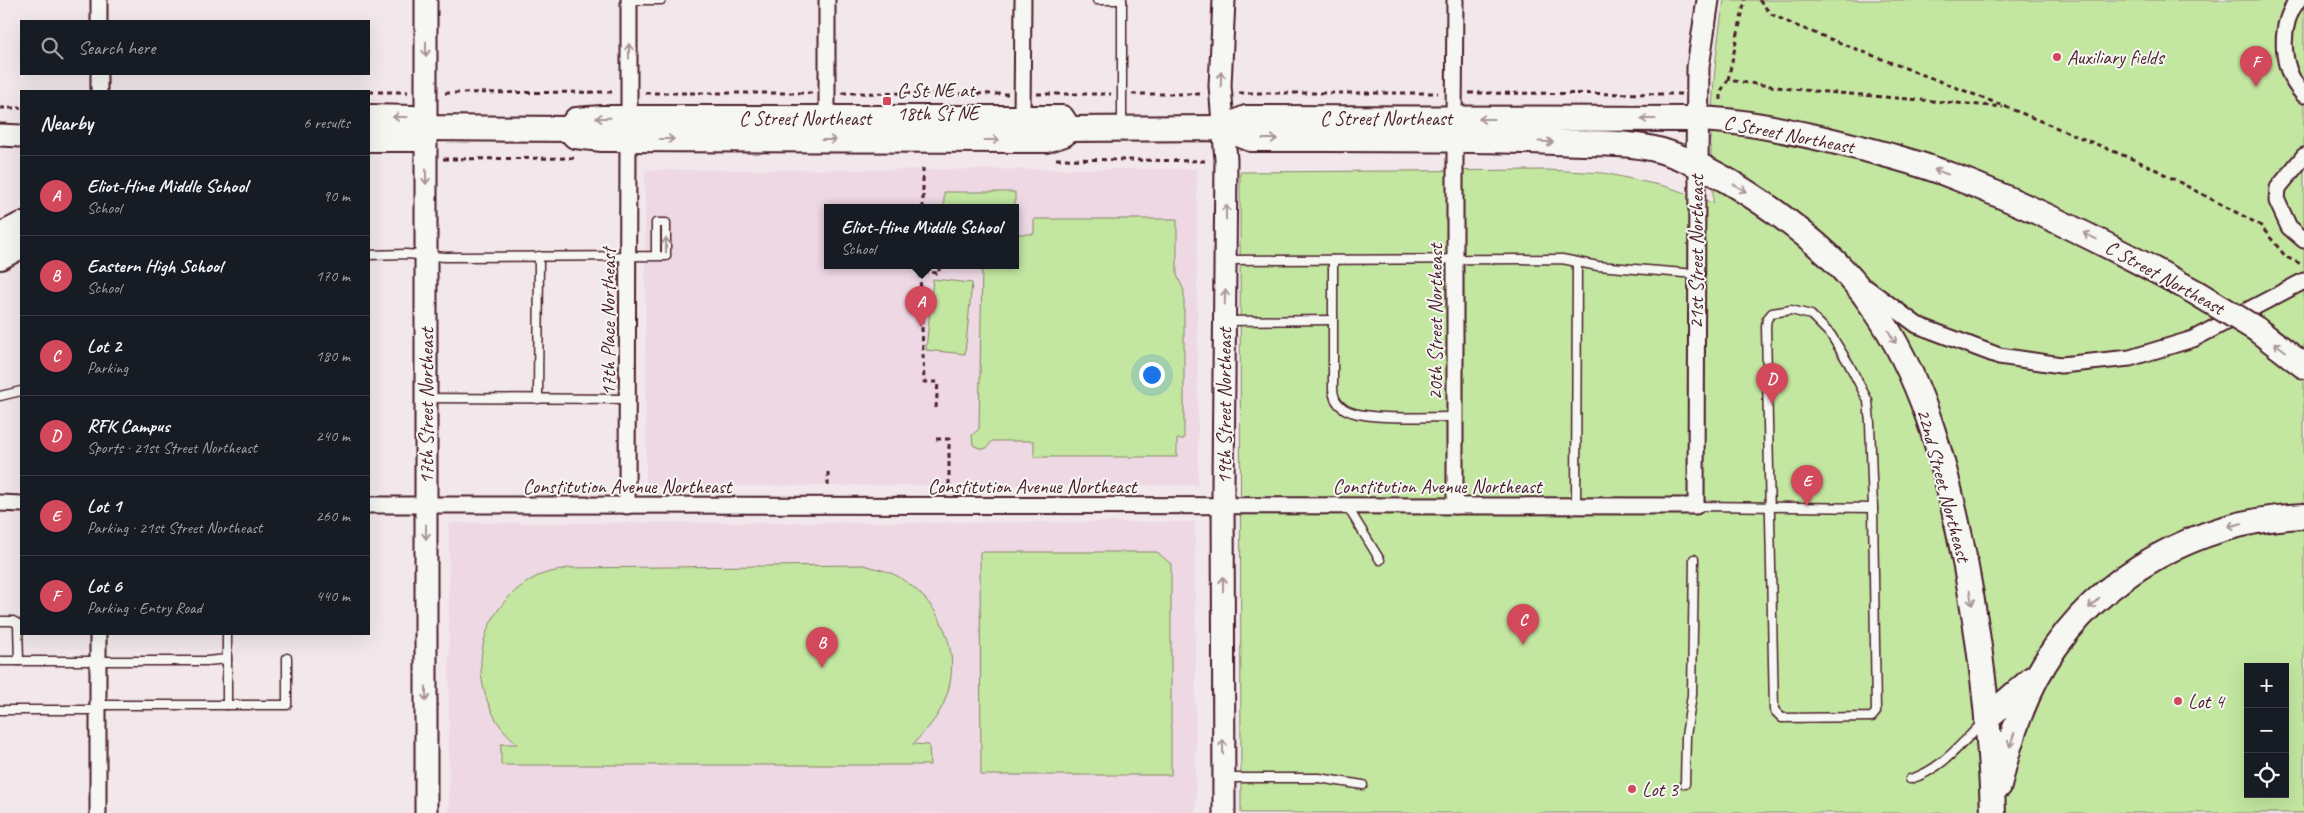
<!DOCTYPE html>
<meta charset="utf-8">
<style>
body{margin:0;font-family:Caveat,sans-serif;background:#20242c;color:#f1f3f6}
.controls{position:absolute;right:15px;bottom:15px;display:grid;overflow:hidden;border-radius:0px;box-shadow:0 5px 20px #0002}
.controls button{width:45px;height:45px;display:grid;place-items:center;padding:0;border:0;border-bottom:1px solid #363941;background:#171b24;color:#f1f3f6;font:25px sans-serif}
.you{position:absolute;left:1151px;top:374px;width:18px;height:18px;margin:-12px;border:4px solid #fff;border-radius:50%;background:#1a73e8;box-shadow:0 0 0 8px #1a73e833}
.badge{display:grid;place-items:center;width:32px;height:32px;border-radius:50%;background:#d1495b;color:#fff;font-size:16px;font-weight:700}
.pin{position:absolute;translate:-50% -41px;filter:drop-shadow(0 1px 2px #0008)}
.pin::after{content:'';position:absolute;top:26px;width:18px;height:15px;background:inherit;clip-path:polygon(0 0,100% 0,50% 100%)}
.popup{position:absolute;left:824px;top:204px;width:195px;height:65px;box-sizing:border-box;display:grid;place-content:center;border-radius:0px;background:#171b24;filter:drop-shadow(0 1px 4px #0005);font-size:16px;white-space:nowrap;color:#9ea1a6}
.popup b{font-size:19px;color:#f1f3f6}
.popup::after{content:'';position:absolute;left:50%;top:100%;margin-left:-10px;border:10px solid transparent;border-top-color:#171b24}
.list{margin:0;padding:0;list-style:none}
h2{display:flex;justify-content:space-between;align-items:center;height:65px;margin:0;padding:0 20px;font-size:21px}
h2 small{font-size:16px;font-weight:400;color:#9ea1a6}
.list li{display:grid;grid-template-columns:32px 1fr auto;gap:15px;align-items:center;box-sizing:border-box;height:80px;padding:0 20px;border-top:1px solid #363941}
.list b{display:block;font-size:19px;white-space:nowrap}
.list p{margin:0;font-size:16px;white-space:nowrap;color:#9ea1a6}
.list em{font-size:16px;font-style:normal;color:#9ea1a6}
.icon{flex:none;width:28px;height:28px;fill:none;stroke:currentColor;stroke-width:2;stroke-linecap:round;stroke-linejoin:round}
.map{position:relative;flex:none;width:2304px;height:813px;overflow:hidden}
.search{position:absolute;background:#171b24;box-shadow:0 5px 20px #0002;left:20px;top:20px;width:350px;height:55px;display:flex;align-items:center;gap:12px;box-sizing:border-box;padding:0 18px;border-radius:0px;color:#9ea1a6;font-size:19px}
.panel{position:absolute;background:#171b24;box-shadow:0 5px 20px #0002;left:20px;top:90px;width:350px;height:545px;border-radius:0px}
.map>svg:first-child{display:block}
.built{fill:#edd8e4;fill-rule:evenodd}
.green{fill:#c3e7a1;stroke:#868366;fill-rule:evenodd}
.lines{fill:none;stroke-linecap:round;stroke-linejoin:round}
.lane-casing{stroke:#4a1f2b;stroke-width:11}
.street-casing{stroke:#4a1f2b;stroke-width:19}
.secondary-casing{stroke:#4a1f2b;stroke-width:25}
.primary-casing{stroke:#4a1f2b;stroke-width:28}
.path{stroke:#4a1f2b;stroke-width:3;stroke-dasharray:5 4;stroke-linecap:butt}
.lane{stroke:#f6f6f2;stroke-width:8}
.street{stroke:#f6f6f2;stroke-width:15}
.secondary{stroke:#f6f6f2;stroke-width:21}
.primary{stroke:#f6f6f2;stroke-width:24}
.primary-bridge-casing{stroke:#4a1f2b;stroke-width:28;stroke-linecap:butt}
.primary-bridge{stroke:#f6f6f2;stroke-width:24}
.oneway{stroke:#a99598}
.poi-dot{fill:#d1495b;stroke:#f6f6f2;stroke-width:2}
.labels{text-anchor:middle;stroke-width:4;stroke-linejoin:round;paint-order:stroke}
.poi-label{font-size:20px;fill:#4a1f2b;stroke:#f6f6f2;text-anchor:start}
.street-label{font-size:20px;fill:#4a1f2b;stroke:#f6f6f2}
</style>
<div class="map">
<svg width="2304" height="813" viewBox="0 0 2304 813">
<rect width="100%" height="100%" fill="#f2e8ec"/>
<filter id="ink" filterUnits="userSpaceOnUse"><feTurbulence type="fractalNoise" baseFrequency=".02" numOctaves="2"/><feDisplacementMap in="SourceGraphic" scale="10" xChannelSelector="R" yChannelSelector="G"/><feConvolveMatrix kernelMatrix="1 2 1 2 8 2 1 2 1" color-interpolation-filters="sRGB"/></filter>
<g filter="url(#ink)">
<g class="built">
<path d="M1197,169l1,316 -552,1 -1,-316zM827,208h188v58h-188z"/>
<polygon points="1195,522 1196,813 449,813 449,523"/>
</g>
<g class="green">
<path d="M1724,0h580v813h-1063l-1,-641 307,-2 57,3 64,14 45,16c1,-15 -2,-30 -2,-46 0,-52 4,-105 13,-157zM2248,667h37v127h-37z"/>
<polygon points="944,192 1015,192 1015,231 1015,208 944,208"/>
<polygon points="1034,219 1177,219 1177,275 1184,291 1184,439 1177,439 1177,457 1034,457 1034,441 992,441 987,448 981,449 973,445 972,435 979,429 982,266 1015,266 1015,234 1034,234"/>
<polygon points="933,279 972,283 965,354 926,350"/>
<polygon points="980,552 1157,552 1171,564 1171,775 981,775"/>
<path d="M864,565c9,3 21,5 29,9 44,22 71,75 53,123 -6,19 -19,32 -33,47l16,1 1,20h-429v-21h16c-6,-7 -15,-14 -20,-23 -32,-53 -15,-117 41,-145 9,-4 20,-5 30,-8z"/>
</g>
<g class="lines">
<g class="lane-casing">
<g id="lane">
<polyline points="628,0 661,0"/>
<polyline points="1097,0 1122,0"/>
<polyline points="1122,125 1122,0"/>
<polyline points="369,255 406,254 445,257 666,256 666,223 656,223 656,256"/>
<polyline points="1226,260 1562,259 1598,266 1696,274"/>
<path d="M1333,260v128c0,8 3,15 10,20 19,14 86,8 112,9"/>
<polygon points="1791,310 1811,315 1831,335 1849,364 1868,401 1870,423 1873,508 1876,712 1872,717 1782,718 1774,710 1766,326 1767,319 1772,313"/>
<polyline points="1225,321 1333,320"/>
<polyline points="0,396 21,391"/>
<polyline points="427,398 628,399"/>
<polyline points="538,399 539,256"/>
<polyline points="1347,506 1380,560"/>
<polyline points="1576,506 1577,262"/>
<polyline points="1696,506 1873,508"/>
<polyline points="0,621 13,621 18,624 19,661"/>
<polyline points="227,634 227,705"/>
<polyline points="0,661 207,661 227,659"/>
<polyline points="98,705 287,705 287,658"/>
<polyline points="0,710 98,710"/>
<polyline points="1226,778 1319,778 1363,785"/>
<path d="M1910,779c31,-9 50,-34 72,-56"/>
<polyline points="1685,784 1686,736 1692,695 1694,559"/>
</g>
</g>
<g class="street-casing">
<g id="street">
<polyline points="629,0 629,118"/>
<path d="M2298,0c-21,27 -17,72 6,95"/>
<polyline points="99,21 99,0"/>
<polyline points="99,91 99,74"/>
<polyline points="827,118 827,0"/>
<polyline points="1022,118 1023,0"/>
<polyline points="1454,119 1455,0"/>
<polyline points="2304,156 2278,188 2277,201 2289,227 2304,240"/>
<polyline points="1867,288 1917,325 1999,356 2061,365 2130,358 2193,339 2304,281"/>
<polyline points="0,503 21,504"/>
<polyline points="369,505 1696,506 1697,166"/>
<polyline points="627,506 628,139"/>
<polyline points="1455,506 1455,139"/>
<polyline points="98,813 98,634"/>
</g>
</g>
<g class="secondary-casing">
<g id="secondary">
<polyline points="0,135 21,136"/>
<polyline points="1697,166 1698,67 1708,0"/>
<polyline points="426,813 426,0"/>
<polyline points="1224,813 1223,484 1226,160 1220,86 1224,0"/>
</g>
</g>
<g class="primary-casing">
<g id="primary">
<polyline points="369,117 413,118 426,128 569,129"/>
<path d="M1223,128l23,-10 451,1c41,1 83,10 123,19 45,11 92,22 135,39 83,32 162,72 240,115"/>
<path d="M569,129l6,7 27,3 444,1 18,-6 5,-5 154,-1 28,11c101,0 202,-1 303,3 35,2 74,-1 108,9 40,12 78,36 112,60 37,27 73,57 99,96 48,68 70,149 87,230 19,91 30,183 33,276"/>
<polyline points="569,129 576,120 602,118 1062,118 1069,129"/>
<polyline points="369,139 416,139 426,128"/>
<polyline points="0,236 21,225"/>
<polyline points="0,257 21,246"/>
<polyline points="2256,329 2304,366"/>
<polyline points="1987,718 2033,678"/>
<path d="M1999,786c9,-41 23,-86 46,-123 55,-90 155,-143 259,-147"/>
</g>
</g>
<g class="path">
<polyline points="1759,0 1771,14 1794,25 2009,108 2149,166 2260,225 2286,257 2303,265"/>
<polyline points="1728,80 1745,0"/>
<polyline points="369,92 408,92"/>
<polyline points="445,93 613,92"/>
<polyline points="645,93 813,93"/>
<polyline points="842,93 1008,94"/>
<polyline points="1239,93 1438,93"/>
<polyline points="1469,93 1681,94"/>
<polyline points="1037,94 1111,94"/>
<polyline points="1132,94 1203,94"/>
<polyline points="1721,100 1721,91 1728,80 1791,89 2003,107"/>
<polyline points="0,108 21,108"/>
<polyline points="443,159 577,158"/>
<polyline points="1056,159 1207,161"/>
<polyline points="923,168 923,208"/>
<polyline points="936,408 938,382 924,382 920,272 939,273 939,266"/>
<polyline points="936,439 949,439 949,486"/>
<polyline points="828,472 828,486"/>
</g>
<use href="#lane" class="lane"/>
<use href="#street" class="street"/>
<use href="#secondary" class="secondary"/>
<use href="#primary" class="primary"/>
<g class="primary-bridge-casing">
<polyline id="primary-bridge" points="2195,292 2256,329"/>
</g>
<use href="#primary-bridge" class="primary-bridge"/>
</g>
<defs><path id="oneway-shaft" d="M-6 0H5M1.5-3L5.5 0L1.5 3" fill="none" stroke-width="1.6" stroke-linecap="round" stroke-linejoin="round" transform="scale(1.25)"/></defs>
<g class="oneway">
<use href="#oneway-shaft" transform="translate(426 49) rotate(90)"/>
<use href="#oneway-shaft" transform="translate(629 51) rotate(-90)"/>
<use href="#oneway-shaft" transform="translate(1221 79) rotate(-88)"/>
<use href="#oneway-shaft" transform="translate(400 117) rotate(-180)"/>
<use href="#oneway-shaft" transform="translate(603 118) rotate(178)"/>
<use href="#oneway-shaft" transform="translate(1486 119) rotate(180)"/>
<use href="#oneway-shaft" transform="translate(1648 119) rotate(180)"/>
<use href="#oneway-shaft" transform="translate(667 139)"/>
<use href="#oneway-shaft" transform="translate(1270 139)"/>
<use href="#oneway-shaft" transform="translate(829 140)"/>
<use href="#oneway-shaft" transform="translate(992 140)"/>
<use href="#oneway-shaft" transform="translate(1546 142) rotate(3)"/>
<use href="#oneway-shaft" transform="translate(1941 172) rotate(-161)"/>
<use href="#oneway-shaft" transform="translate(426 177) rotate(90)"/>
<use href="#oneway-shaft" transform="translate(1740 188) rotate(30)"/>
<use href="#oneway-shaft" transform="translate(1226 212) rotate(-90)"/>
<use href="#oneway-shaft" transform="translate(2090 236) rotate(-154)"/>
<use href="#oneway-shaft" transform="translate(666 245) rotate(-90)"/>
<use href="#oneway-shaft" transform="translate(1225 297) rotate(-88)"/>
<use href="#oneway-shaft" transform="translate(1892 337) rotate(60)"/>
<use href="#oneway-shaft" transform="translate(2280 347) rotate(-143)"/>
<use href="#oneway-shaft" transform="translate(2235 525) rotate(167)"/>
<use href="#oneway-shaft" transform="translate(426 532) rotate(90)"/>
<use href="#oneway-shaft" transform="translate(1223 584) rotate(-90)"/>
<use href="#oneway-shaft" transform="translate(1971 598) rotate(80)"/>
<use href="#oneway-shaft" transform="translate(2094 603) rotate(135)"/>
<use href="#oneway-shaft" transform="translate(426 694) rotate(90)"/>
<use href="#oneway-shaft" transform="translate(2012 740) rotate(108)"/>
<use href="#oneway-shaft" transform="translate(1223 747) rotate(-90)"/>
</g>
</g>
<g class="poi-dot">
<circle cx="2057" cy="57" r="5"/>
<rect x="882" y="96" width="10" height="10" rx="2.5"/>
<circle cx="2178" cy="701" r="5"/>
<circle cx="1632" cy="789" r="5"/>
</g>
<g class="labels">
<g class="poi-label">
<text x="2067" y="64">Auxiliary fields</text>
<text x="897" y="97">C St NE at<tspan x="897" dy="23">18th St NE</tspan></text>
<text x="2188" y="708">Lot 4</text>
<text x="1642" y="796">Lot 3</text>
</g>
<g class="street-label">
<text x="805" y="125">C Street Northeast</text>
<text x="1386" y="125">C Street Northeast</text>
<text transform="translate(1789 134) rotate(11)" y="7">C Street Northeast</text>
<text transform="translate(1696 252) rotate(-90)" y="7">21st Street Northeast</text>
<text transform="translate(2165 277) rotate(29)" y="7">C Street Northeast</text>
<text transform="translate(608 322) rotate(-90)" y="7">17th Place Northeast</text>
<text transform="translate(1435 322) rotate(-90)" y="7">20th Street Northeast</text>
<text transform="translate(426 406) rotate(-90)" y="7">17th Street Northeast</text>
<text transform="translate(1224 406) rotate(-90)" y="7">19th Street Northeast</text>
<text transform="translate(1944 485) rotate(75)" y="7">22nd Street Northeast</text>
<text x="627" y="493">Constitution Avenue Northeast</text>
<text x="1032" y="493">Constitution Avenue Northeast</text>
<text x="1437" y="493">Constitution Avenue Northeast</text>
</g>
</g>
</svg>
<div class="controls">
<button>+</button>
<button>−</button>
<button><svg class="icon" aria-label="locate" viewBox="0 0 24 24"><circle cx="12" cy="12" r="6"/><path d="M12 2v4M12 18v4M2 12h4M18 12h4"/></svg></button>
</div>
<div class="you"></div>
<div class="pin badge" style="left:921px;top:327px">A</div>
<div class="popup"><b>Eliot-Hine Middle School</b>School</div>
<div class="pin badge" style="left:822px;top:668px">B</div>
<div class="pin badge" style="left:1523px;top:645px">C</div>
<div class="pin badge" style="left:1772px;top:404px">D</div>
<div class="pin badge" style="left:1807px;top:506px">E</div>
<div class="pin badge" style="left:2256px;top:87px">F</div>
<div class="search"><svg class="icon" aria-label="search" viewBox="0 0 24 24"><circle cx="10" cy="10" r="6"/><path d="M15 15l6 6"/></svg>Search here</div>
<section class="panel">
<h2>Nearby<small>6 results</small></h2>
<ul class="list">
<li><span class="badge">A</span><div><b>Eliot-Hine Middle School</b><p>School</p></div><em>90 m</em></li>
<li><span class="badge">B</span><div><b>Eastern High School</b><p>School</p></div><em>170 m</em></li>
<li><span class="badge">C</span><div><b>Lot 2</b><p>Parking</p></div><em>180 m</em></li>
<li><span class="badge">D</span><div><b>RFK Campus</b><p>Sports · 21st Street Northeast</p></div><em>240 m</em></li>
<li><span class="badge">E</span><div><b>Lot 1</b><p>Parking · 21st Street Northeast</p></div><em>260 m</em></li>
<li><span class="badge">F</span><div><b>Lot 6</b><p>Parking · Entry Road</p></div><em>440 m</em></li>
</ul>
</section>
</div>
